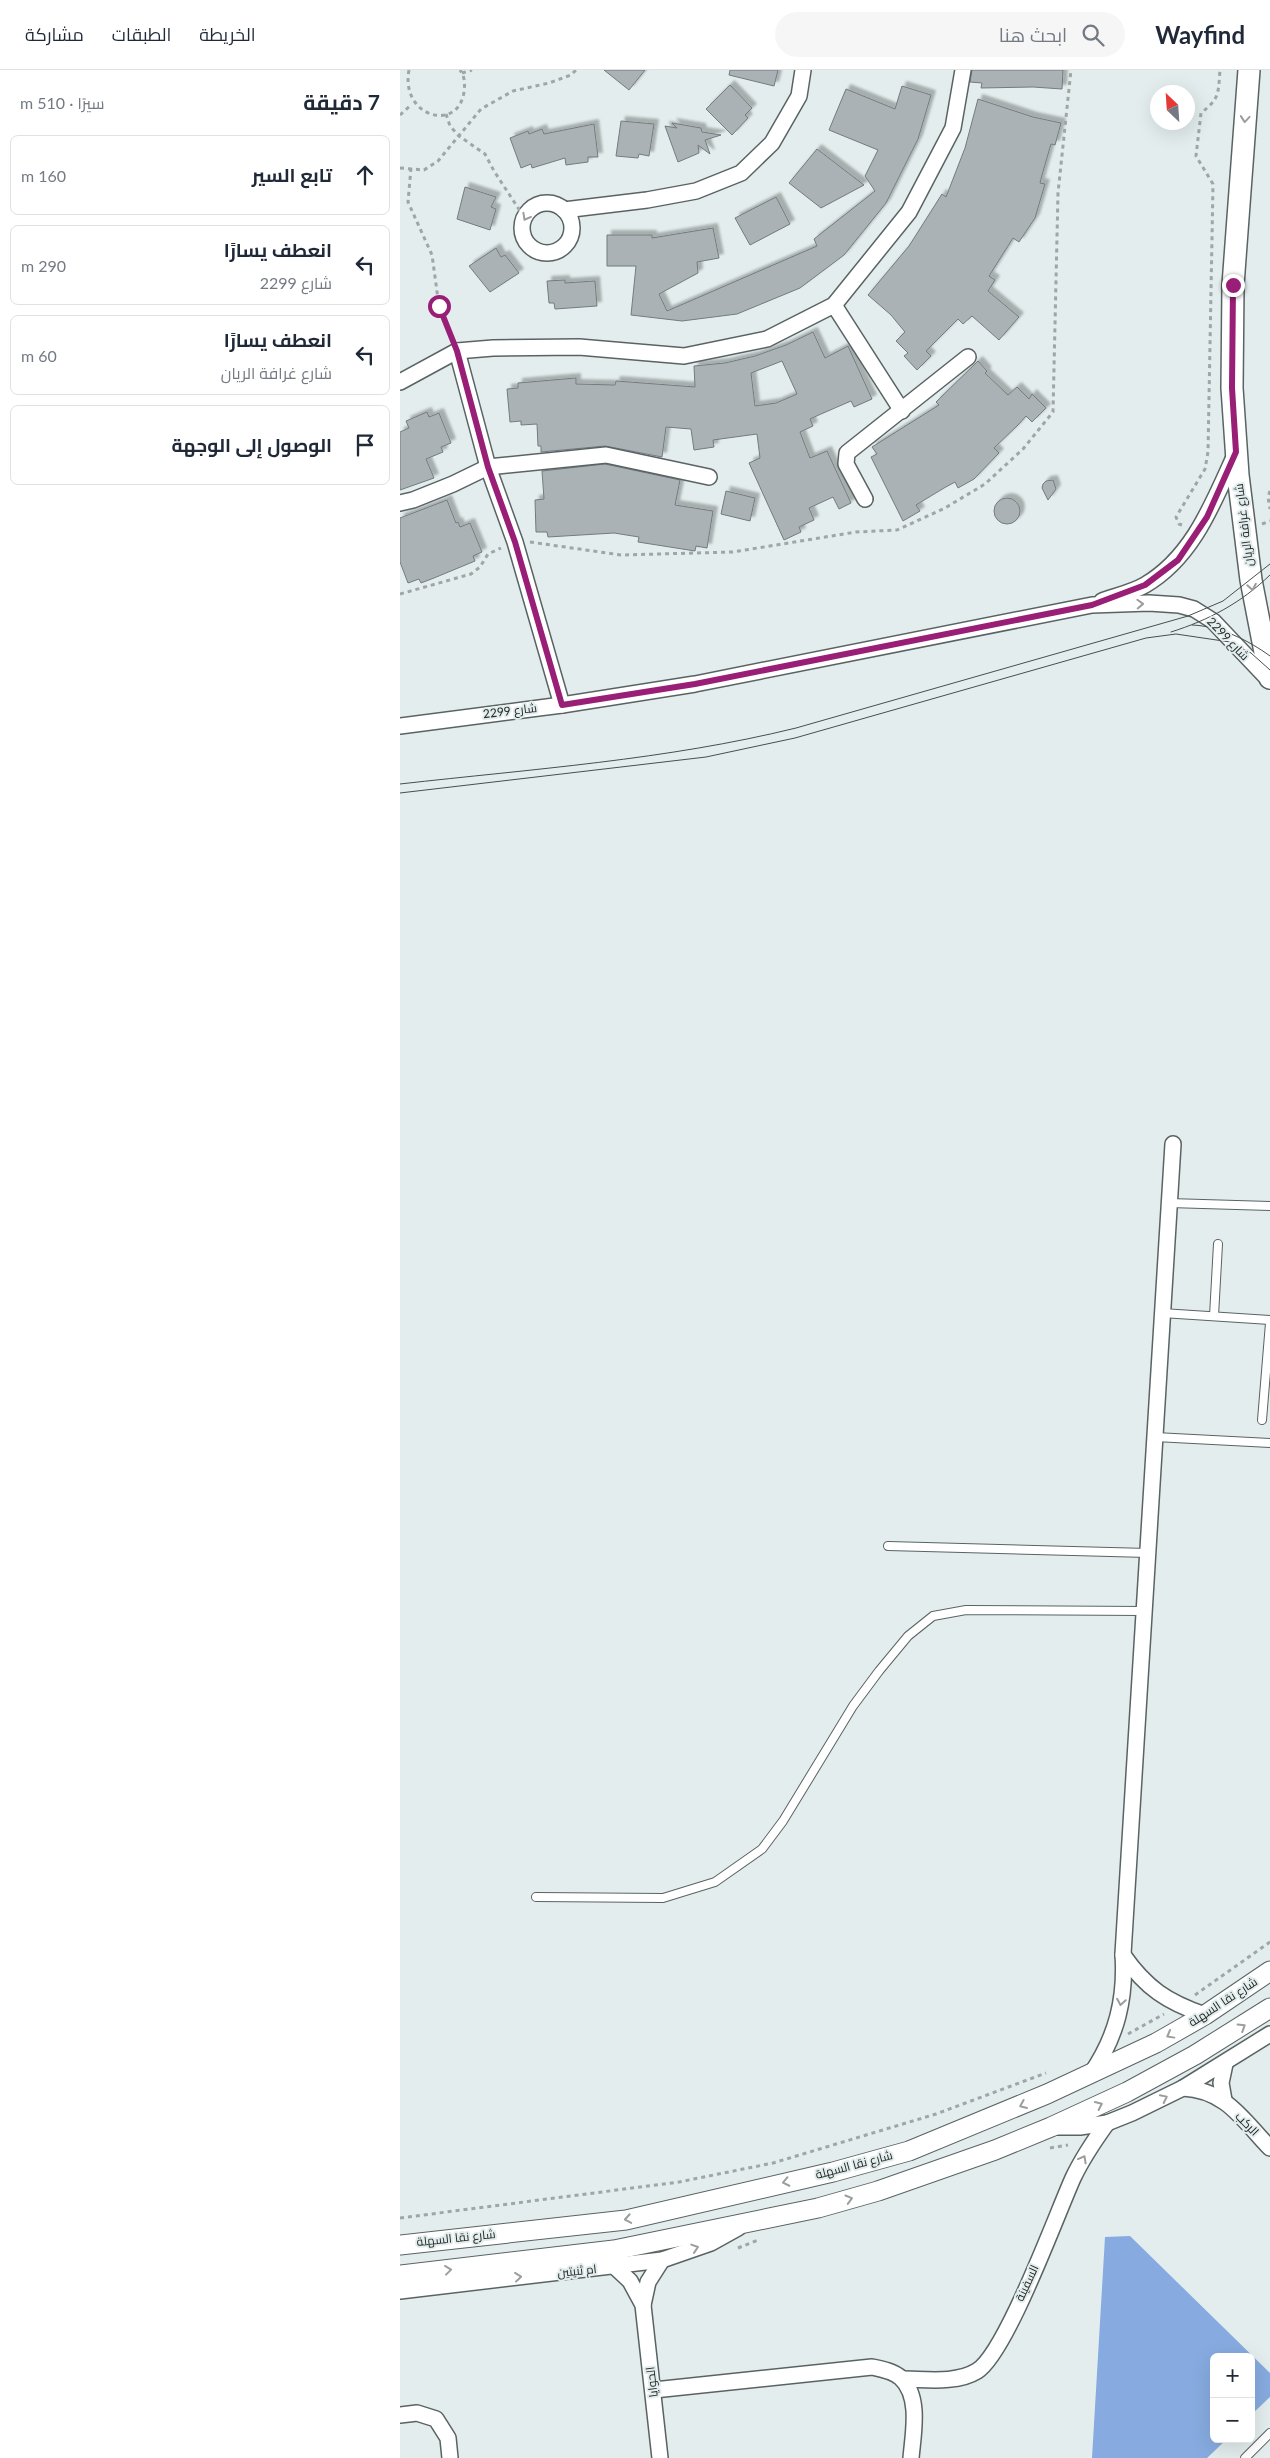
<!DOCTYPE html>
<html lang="ar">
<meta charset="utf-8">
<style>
body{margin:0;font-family:Lato,Cairo,sans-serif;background:#f6f6f7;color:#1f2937;direction:rtl}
.controls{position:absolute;right:15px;bottom:15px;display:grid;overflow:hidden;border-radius:8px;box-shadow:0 5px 20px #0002}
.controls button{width:45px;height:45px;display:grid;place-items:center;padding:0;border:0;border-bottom:1px solid #e0e1e3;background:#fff;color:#1f2937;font:25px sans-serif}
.compass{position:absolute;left:750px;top:15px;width:45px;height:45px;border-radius:50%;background:#fff;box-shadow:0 5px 20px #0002;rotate:335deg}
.stop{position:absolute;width:15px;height:15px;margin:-11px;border:4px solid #991e76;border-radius:50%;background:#fff}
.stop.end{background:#991e76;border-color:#fff;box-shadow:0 1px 5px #0008}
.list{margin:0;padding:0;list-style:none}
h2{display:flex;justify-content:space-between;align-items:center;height:65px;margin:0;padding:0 20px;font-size:21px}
h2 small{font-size:16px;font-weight:400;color:#747a83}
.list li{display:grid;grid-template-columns:32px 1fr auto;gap:15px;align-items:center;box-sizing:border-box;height:80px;margin:0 10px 10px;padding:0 10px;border:1px solid #e0e1e3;border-radius:8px}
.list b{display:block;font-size:19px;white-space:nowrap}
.list p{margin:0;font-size:16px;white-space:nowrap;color:#747a83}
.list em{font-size:16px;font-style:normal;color:#747a83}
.icon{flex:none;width:28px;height:28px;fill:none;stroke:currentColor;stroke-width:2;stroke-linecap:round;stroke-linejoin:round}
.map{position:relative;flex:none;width:870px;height:2388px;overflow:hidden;direction:ltr}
header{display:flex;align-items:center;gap:30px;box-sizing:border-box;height:70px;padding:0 25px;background:#fff;border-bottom:1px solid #e0e1e3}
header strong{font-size:24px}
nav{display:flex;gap:28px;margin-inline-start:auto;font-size:18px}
.search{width:350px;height:45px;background:#f6f6f7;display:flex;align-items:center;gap:12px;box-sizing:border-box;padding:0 18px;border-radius:28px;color:#747a83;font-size:19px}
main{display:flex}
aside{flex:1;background:#fff}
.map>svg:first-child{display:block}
.water{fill:#87abe0}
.building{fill:#aab2b6;stroke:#737b7e;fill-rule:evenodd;filter:url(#shadow)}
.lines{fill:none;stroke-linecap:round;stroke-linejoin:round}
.service-casing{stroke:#5a6363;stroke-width:10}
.minor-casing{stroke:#5a6363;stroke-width:18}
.tertiary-casing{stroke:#5a6363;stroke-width:21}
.secondary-casing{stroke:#5a6363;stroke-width:24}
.path{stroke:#9ea6a6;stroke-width:3;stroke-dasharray:4 4;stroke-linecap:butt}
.service{stroke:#fff;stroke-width:8}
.minor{stroke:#fff;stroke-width:15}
.tertiary{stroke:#fff;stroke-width:19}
.secondary{stroke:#fff;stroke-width:21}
.tram{stroke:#484e4e;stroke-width:1}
.oneway{stroke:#9c9d9d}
.route{stroke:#991e76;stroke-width:6}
.labels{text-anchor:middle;stroke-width:4;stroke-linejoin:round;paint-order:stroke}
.street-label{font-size:12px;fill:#222626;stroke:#e3eded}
</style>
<header>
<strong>Wayfind</strong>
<div class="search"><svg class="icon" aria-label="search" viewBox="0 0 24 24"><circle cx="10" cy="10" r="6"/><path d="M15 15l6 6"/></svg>ابحث هنا</div>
<nav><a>الخريطة</a><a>الطبقات</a><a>مشاركة</a></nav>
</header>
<main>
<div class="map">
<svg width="870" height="2388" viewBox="0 0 870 2388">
<defs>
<filter id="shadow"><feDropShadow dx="4.5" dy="-4.5" stdDeviation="1" flood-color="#0004"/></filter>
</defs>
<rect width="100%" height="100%" fill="#e3eded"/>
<polygon class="water" points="730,2166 870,2303 870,2327 851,2345 851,2287 814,2287 814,2369 827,2369 807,2388 692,2388 705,2167"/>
<g class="building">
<polygon points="204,0 245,0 229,20"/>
<polygon points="330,0 378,0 374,16 329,5"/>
<polygon points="572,0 663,0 662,19 633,17 581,18 582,13 570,12"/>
<polygon points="330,15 352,38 345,45 348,48 332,65 306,39"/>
<polygon points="502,16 531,25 518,69 486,133 444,185 400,218 337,244 282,251 231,245 236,196 207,196 207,165 252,165 252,168 313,158 319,188 297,192 298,203 259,224 267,241 417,176 414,169 475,121 465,106 478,80 429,60 446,19 495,39"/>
<polygon points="578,29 633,47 661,53 655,75 651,74 642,105 640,113 645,114 635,148 619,172 613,168 589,206 595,210 588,221 619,247 599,270 572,246 563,254 558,249 526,281 531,286 517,300 504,286 508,283 496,271 505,262 491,245 468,225 509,176 542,124 546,127 565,78"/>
<polygon points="221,51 254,54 249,86 239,84 238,88 216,86"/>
<polygon points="272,53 301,58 302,62 321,65 305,70 310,84 298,75 299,83 278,92 265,56 277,58"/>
<polygon points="194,54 198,87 188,87 188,92 166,95 165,88 132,98 131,94 121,98 110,68 128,61 129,64 142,59 144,64"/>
<polygon points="417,79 464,115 421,138 389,113"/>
<polygon points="65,117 96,127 91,137 96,139 90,160 57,149"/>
<polygon points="376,127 390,154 350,175 335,148"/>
<polygon points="96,178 101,187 105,185 119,203 90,222 69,196"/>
<polygon points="165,210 165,213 195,211 197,236 155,239 154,233 149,233 147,211"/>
<path d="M413,262l12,26 23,-12 24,53 -18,8 -3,-6 -30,13 -11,5 3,7 -13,6 10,26 17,-7 24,52 -12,6 -6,-12 -24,11 5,12 -15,7 2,5 -17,8 -35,-77 11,-5 -3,-24 -44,6 1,7 -20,3 -3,-21 -25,-2 -4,30 -57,-11 -64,6v-6h-3l-1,-22 -16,1v-4l-11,1 -3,-33 11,-1v-5l58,-5v6l39,1 1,-4 79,6 -1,-21 31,-3 30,-7 31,-11zM382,291l15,33 -21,9 -21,3 -4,-33z"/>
<polygon points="578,291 587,301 585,303 608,325 617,317 629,329 632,324 646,338 632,352 626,346 618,355 594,378 599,383 574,409 558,418 555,412 544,418 516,435 520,441 503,451 471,387 477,384 472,377 539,335 536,332"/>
<polygon points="27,342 29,347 39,343 51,373 41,377 43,382 26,389 34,408 0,420 0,362 9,358 6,351"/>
<polygon points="205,394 280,410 275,435 313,441 307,478 296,476 295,481 238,472 239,467 214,463 148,467 147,462 136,462 135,430 144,429 142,401"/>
<polygon points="653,410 656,419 648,430 642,418 643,414 646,411"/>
<polygon points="326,421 355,428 350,451 321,444"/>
<circle cx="607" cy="441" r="13"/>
<polygon points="47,430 56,453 58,452 60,457 70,453 82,482 73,486 75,491 34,508 21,513 19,509 8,513 0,492 0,448"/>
</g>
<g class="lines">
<g class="service-casing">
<g id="service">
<polyline points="769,1133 870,1136"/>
<polyline points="762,1243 870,1250"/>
<polyline points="814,1246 818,1174"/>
<polyline points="862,1350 870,1253"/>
<polyline points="755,1367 870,1373"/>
<polyline points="488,1476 748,1483"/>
<polyline points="136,1827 263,1828 315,1812 362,1779 383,1751 453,1636 479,1601 508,1566 533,1546 566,1540 744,1541"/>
<polyline points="845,2388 870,2363"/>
</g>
</g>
<g class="minor-casing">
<g id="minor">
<circle cx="147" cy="158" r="25"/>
<polyline points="164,140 247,130 296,121 341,103 372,73 399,26 403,0"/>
<polyline points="434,235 502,341"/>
<polyline points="57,281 88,397 115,472 162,635"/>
<polyline points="0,312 57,281 93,278 179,277 284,286 367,269 434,235 509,142 553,58 563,0"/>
<polyline points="465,429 446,394 447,383 568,287"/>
<polyline points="0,433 13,430 53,414 88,397 206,385 309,407"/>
<path d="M702,531c14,-5 31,-9 43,-16 48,-28 68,-82 90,-130"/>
<polyline points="0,656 162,635 295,614 692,535 749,533 779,535 794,539 813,551 870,611"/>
<path d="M723,1885c23,33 44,47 82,60"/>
<path d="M691,2004c26,-38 35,-76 32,-120l50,-810"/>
<path d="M783,2018c43,2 60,32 87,60"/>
<polyline points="824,2030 821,2013 825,1994"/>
<polyline points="653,2057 680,2057 707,2053 732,2043 783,2018 870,1964"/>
<polyline points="214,2196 230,2211 243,2235 260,2388"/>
<polyline points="0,2221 262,2190 311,2173 338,2158"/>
<polyline points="243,2235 248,2212 262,2190"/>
<path d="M502,2309c23,0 54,5 75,-8 29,-18 79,-155 96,-193 9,-19 21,-37 34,-55"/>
<path d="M254,2320l218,-23c10,2 21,4 29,11 20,19 12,56 10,80"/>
<polyline points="0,2345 17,2343 36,2349 48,2368 50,2388"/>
</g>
</g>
<g class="tertiary-casing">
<g id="tertiary">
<polyline points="0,2175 226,2150 433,2102 509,2081 647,2024 756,1973 805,1945 870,1901"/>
<polyline points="0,2205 214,2180 418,2138 478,2121 595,2080 651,2057 727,2022 795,1985 870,1938"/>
</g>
</g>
<g class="secondary-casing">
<polyline id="secondary" points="849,0 833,215 832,318 838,405 851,510 870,608"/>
</g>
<g class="path">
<path d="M9,0c-9,47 49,63 55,22 1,-8 1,-15 -4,-22"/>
<polyline points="62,3 72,0"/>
<polyline points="46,44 50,56 59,66 85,84 94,101 124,147"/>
<polyline points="0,45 11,35"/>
<polyline points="0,98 24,100 38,91 81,39 113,21 149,13 171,5 176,0"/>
<polyline points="11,98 8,132 32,185 39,236 51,267"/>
<polyline points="870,421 868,427 870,439"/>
<polyline points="862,454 870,451"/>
<path d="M782,455l-3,-1 -3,-7 29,-48 3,-17 5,-268 -17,-28 5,-43c19,-15 17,-19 19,-43"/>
<polyline points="130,472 221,485 333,482 456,462 497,460 545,438 585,414 623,379 653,342 658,123 671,0"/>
<polyline points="0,524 71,504 80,497 88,484 101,478"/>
<polyline points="795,1925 870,1872"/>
<polyline points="728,1964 764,1944"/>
<polyline points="650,2078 668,2075"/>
<polyline points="0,2148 279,2112 373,2093 536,2044 646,2003"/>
<polyline points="338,2178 358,2170"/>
</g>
<use href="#service" class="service"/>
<use href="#minor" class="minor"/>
<use href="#tertiary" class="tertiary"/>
<use href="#secondary" class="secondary"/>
<g class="tram">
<path d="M792,555c28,1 56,15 78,31"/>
<path d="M771,562c38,-12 70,-29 99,-57"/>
<path d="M0,714c132,-15 266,-24 396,-56l392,-112 35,-15 47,-37"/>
<polyline points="0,723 306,687 395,668 746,568 776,564 830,572 851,583 870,600"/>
</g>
</g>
<defs><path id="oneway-chevron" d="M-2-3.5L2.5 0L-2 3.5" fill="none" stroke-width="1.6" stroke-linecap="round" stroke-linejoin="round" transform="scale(1.25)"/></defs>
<g class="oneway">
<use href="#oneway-chevron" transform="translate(845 49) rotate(95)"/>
<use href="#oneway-chevron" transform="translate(126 147) rotate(119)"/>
<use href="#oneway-chevron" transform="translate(852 517) rotate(80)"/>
<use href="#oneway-chevron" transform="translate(740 534) rotate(-2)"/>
<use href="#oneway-chevron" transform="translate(721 1932) rotate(99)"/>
<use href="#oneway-chevron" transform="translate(842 1957) rotate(-32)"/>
<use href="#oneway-chevron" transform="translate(770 1965) rotate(151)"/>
<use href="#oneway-chevron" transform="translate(764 2028) rotate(-26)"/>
<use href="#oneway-chevron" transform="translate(623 2035) rotate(157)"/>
<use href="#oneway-chevron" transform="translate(699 2035) rotate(-25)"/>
<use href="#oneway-chevron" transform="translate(683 2089) rotate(-61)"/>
<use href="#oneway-chevron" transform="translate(386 2112) rotate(168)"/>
<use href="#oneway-chevron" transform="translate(449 2129) rotate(-16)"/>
<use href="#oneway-chevron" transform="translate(228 2149) rotate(170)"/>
<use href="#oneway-chevron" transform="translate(295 2178) rotate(-18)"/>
<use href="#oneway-chevron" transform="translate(48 2200) rotate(-7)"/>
<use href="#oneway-chevron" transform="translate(118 2207) rotate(-6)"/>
</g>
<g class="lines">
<polyline class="route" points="39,236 57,281 88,397 115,472 162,635 295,614 692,535 745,515 778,490 807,447 836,382 832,318 833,215"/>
</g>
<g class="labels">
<g class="street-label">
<text transform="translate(844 455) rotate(-97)" y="4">شارع غرافة الريان</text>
<text transform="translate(828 569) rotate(46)" y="4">شارع 2299</text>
<text transform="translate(110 641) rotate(-7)" y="4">شارع 2299</text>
<text transform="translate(823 1932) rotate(-33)" y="4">شارع نقا السهلة</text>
<text transform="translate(847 2054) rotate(46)" y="4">الركب</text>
<text transform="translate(454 2095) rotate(-15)" y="4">شارع نقا السهلة</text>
<text transform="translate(56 2168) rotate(-6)" y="4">شارع نقا السهلة</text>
<text transform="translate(177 2201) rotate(-6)" y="4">ام ثنيتين</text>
<text transform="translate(627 2213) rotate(-65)" y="4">السفينة</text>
<text transform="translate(252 2312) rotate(-97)" y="4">الحوايا</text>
</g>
</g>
</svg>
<div class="controls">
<button>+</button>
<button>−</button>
</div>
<svg class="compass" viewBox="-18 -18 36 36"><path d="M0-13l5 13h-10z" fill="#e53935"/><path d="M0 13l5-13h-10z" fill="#747a83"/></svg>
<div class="stop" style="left:39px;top:236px"></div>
<div class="stop end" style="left:833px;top:215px"></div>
</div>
<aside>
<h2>7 دقيقة<small>سيرًا · 510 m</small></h2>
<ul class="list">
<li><svg class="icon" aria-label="ahead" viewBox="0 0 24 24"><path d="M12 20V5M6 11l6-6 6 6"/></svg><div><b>تابع السير</b></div><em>160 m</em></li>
<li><svg class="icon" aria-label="left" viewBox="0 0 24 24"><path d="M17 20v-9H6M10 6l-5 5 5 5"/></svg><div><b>انعطف يسارًا</b><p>شارع 2299</p></div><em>290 m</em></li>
<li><svg class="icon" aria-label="left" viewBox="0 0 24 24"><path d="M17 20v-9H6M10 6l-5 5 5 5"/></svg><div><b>انعطف يسارًا</b><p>شارع غرافة الريان</p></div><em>60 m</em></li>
<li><svg class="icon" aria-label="arrive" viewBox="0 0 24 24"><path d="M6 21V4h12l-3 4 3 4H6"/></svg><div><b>الوصول إلى الوجهة</b></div></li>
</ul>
</aside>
</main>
